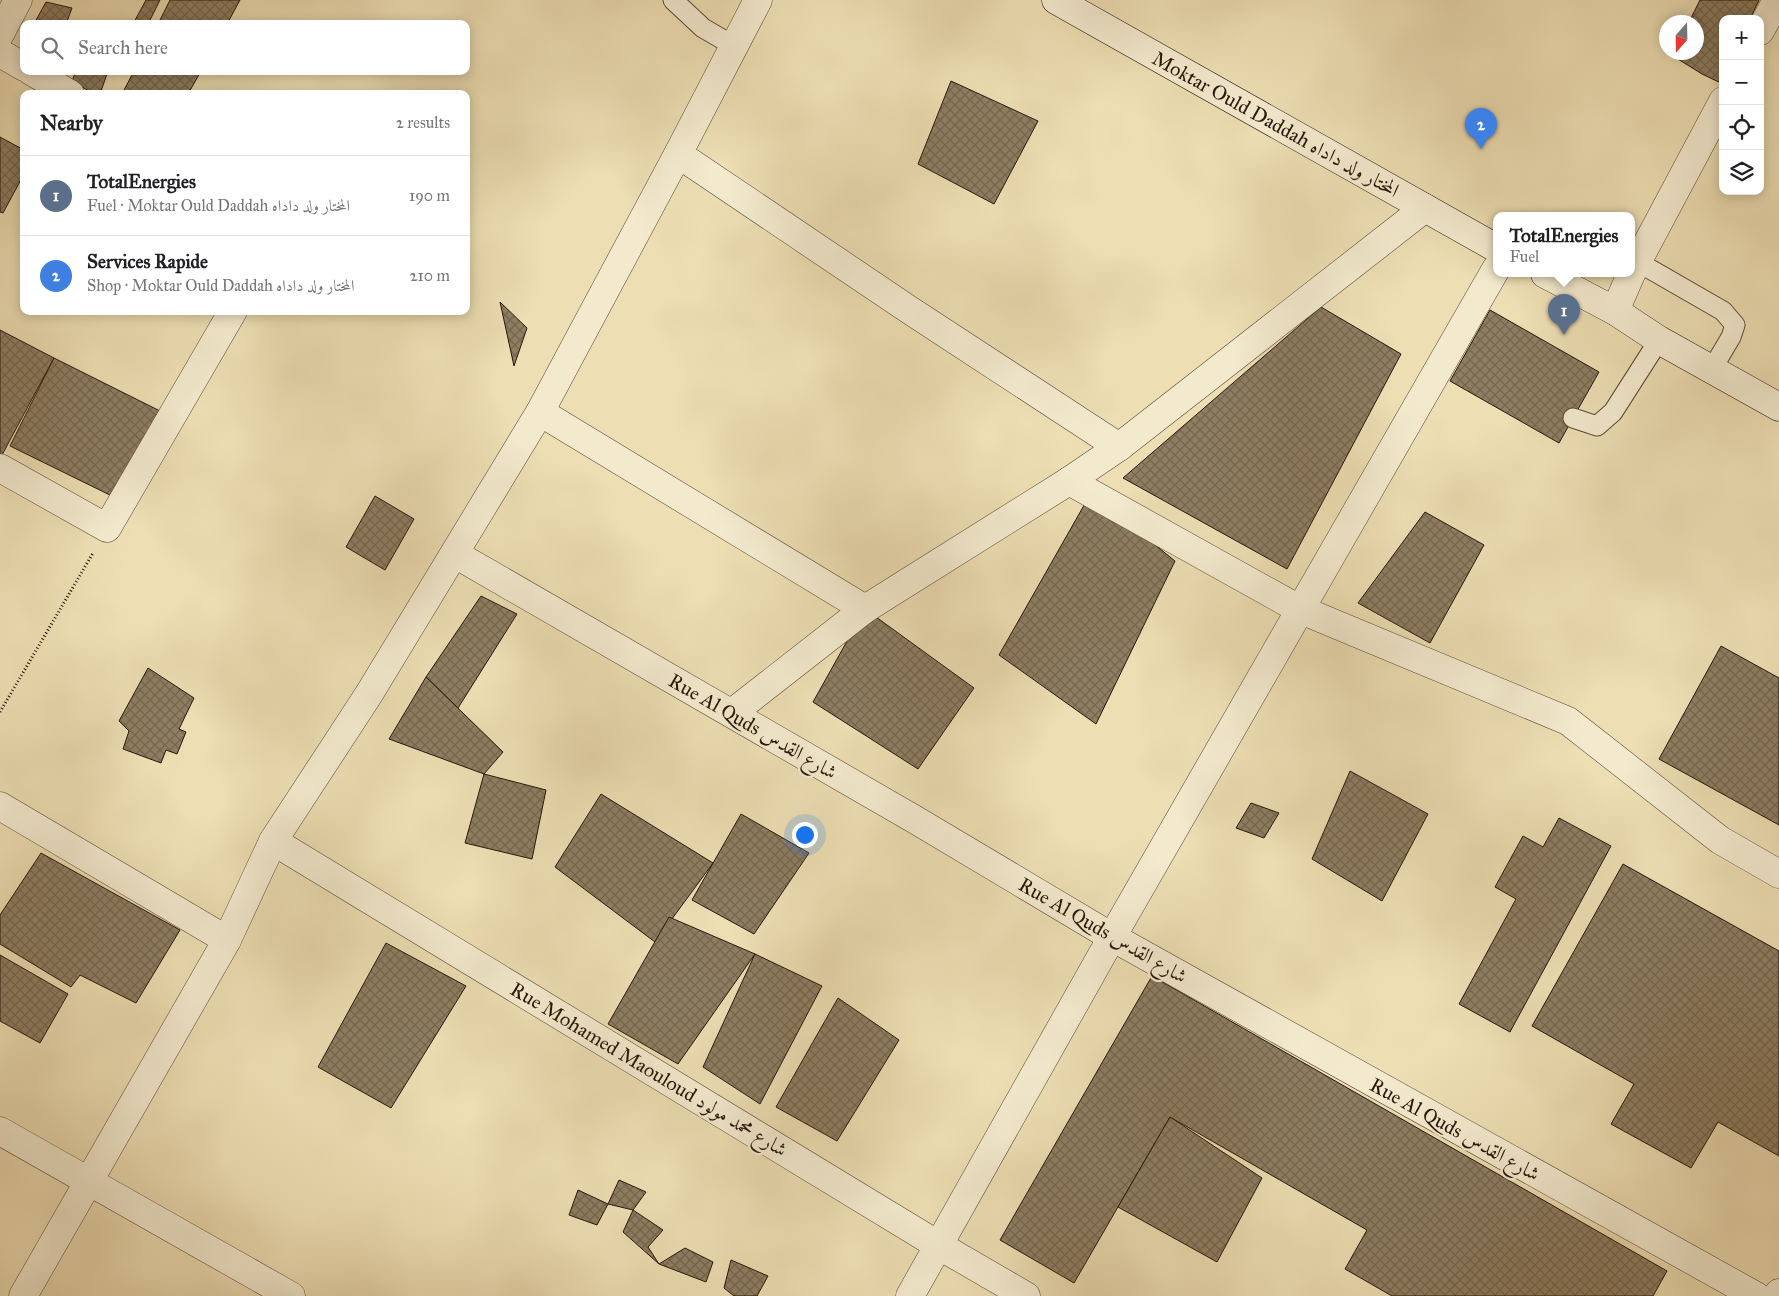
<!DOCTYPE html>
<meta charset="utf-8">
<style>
body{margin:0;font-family:"IM FELL Great Primer",Amiri,serif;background:#f6f6f6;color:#202124}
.controls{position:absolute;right:15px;top:15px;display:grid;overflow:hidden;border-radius:10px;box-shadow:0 2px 12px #0003}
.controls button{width:45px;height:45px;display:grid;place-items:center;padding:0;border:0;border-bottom:1px solid #e0e0e0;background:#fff;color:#202124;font:25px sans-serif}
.compass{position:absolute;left:1659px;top:15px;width:45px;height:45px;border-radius:50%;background:#fff;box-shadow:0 2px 12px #0003;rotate:200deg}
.you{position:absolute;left:804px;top:834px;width:18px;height:18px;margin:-12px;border:4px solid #fff;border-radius:50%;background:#1a73e8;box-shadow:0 0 0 8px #1a73e833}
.badge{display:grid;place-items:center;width:32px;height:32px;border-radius:50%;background:#8f2418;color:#fff;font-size:16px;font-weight:700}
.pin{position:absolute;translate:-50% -41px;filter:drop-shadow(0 1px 2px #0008)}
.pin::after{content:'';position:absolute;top:26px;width:18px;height:15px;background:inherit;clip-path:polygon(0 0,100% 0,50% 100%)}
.popup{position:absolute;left:1493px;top:212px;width:142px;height:65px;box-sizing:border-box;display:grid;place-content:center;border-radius:10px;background:#fff;filter:drop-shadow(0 1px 4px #0005);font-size:16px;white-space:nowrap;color:#757577}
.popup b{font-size:19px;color:#202124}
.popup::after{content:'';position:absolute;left:50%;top:100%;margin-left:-10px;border:10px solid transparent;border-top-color:#fff}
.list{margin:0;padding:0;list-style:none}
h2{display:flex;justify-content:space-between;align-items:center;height:65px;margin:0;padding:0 20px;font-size:21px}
h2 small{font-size:16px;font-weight:400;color:#757577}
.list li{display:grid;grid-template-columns:32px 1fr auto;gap:15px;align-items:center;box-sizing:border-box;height:80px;padding:0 20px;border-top:1px solid #e0e0e0}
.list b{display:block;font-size:19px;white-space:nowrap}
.list p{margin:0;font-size:16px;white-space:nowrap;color:#757577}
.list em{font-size:16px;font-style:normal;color:#757577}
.icon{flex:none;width:28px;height:28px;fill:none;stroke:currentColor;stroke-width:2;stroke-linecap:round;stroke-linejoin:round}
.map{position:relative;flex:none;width:1779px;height:1296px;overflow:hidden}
.search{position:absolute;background:#fff;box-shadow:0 2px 12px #0003;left:20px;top:20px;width:450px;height:55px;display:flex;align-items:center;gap:12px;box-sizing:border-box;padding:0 18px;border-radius:10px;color:#757577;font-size:19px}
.panel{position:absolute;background:#fff;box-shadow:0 2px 12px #0003;left:20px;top:90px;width:450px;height:225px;border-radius:10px}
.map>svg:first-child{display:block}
.building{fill:url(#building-cross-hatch);stroke:#27170a}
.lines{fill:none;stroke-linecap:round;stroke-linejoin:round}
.service-casing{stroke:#584934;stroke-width:21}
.minor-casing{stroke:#584934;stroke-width:29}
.secondary-casing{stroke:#27170a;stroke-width:29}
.path{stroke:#27170a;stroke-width:3;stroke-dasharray:1 2.5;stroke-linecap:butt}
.service{stroke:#f3eace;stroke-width:19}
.minor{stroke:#f3eace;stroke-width:28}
.secondary{stroke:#f3eace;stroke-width:28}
.labels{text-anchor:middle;stroke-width:4.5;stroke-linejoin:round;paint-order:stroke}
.street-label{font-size:20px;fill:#27170a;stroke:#f3eace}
</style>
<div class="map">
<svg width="1779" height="1296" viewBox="0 0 1779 1296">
<defs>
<pattern id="building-cross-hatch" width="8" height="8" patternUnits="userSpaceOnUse" patternTransform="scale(1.25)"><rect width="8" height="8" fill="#8e7e62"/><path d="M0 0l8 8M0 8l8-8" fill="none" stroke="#74664f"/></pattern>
</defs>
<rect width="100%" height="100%" fill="#eddeb3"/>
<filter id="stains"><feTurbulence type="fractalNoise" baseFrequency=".004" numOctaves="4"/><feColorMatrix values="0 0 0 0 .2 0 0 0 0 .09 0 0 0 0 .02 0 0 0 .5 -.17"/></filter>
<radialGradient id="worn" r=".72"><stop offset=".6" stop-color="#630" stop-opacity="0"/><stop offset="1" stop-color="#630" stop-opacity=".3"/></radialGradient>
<g class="building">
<polygon points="146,0 160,0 148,24 133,24"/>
<polygon points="170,0 240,0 227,24 158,24"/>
<polygon points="1700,0 1759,0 1750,19 1723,19 1723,78 1721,83 1702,74 1673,56 1674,52 1696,52 1696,22 1689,22"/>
<polygon points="46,2 72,8 66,24 35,22"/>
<polygon points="76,71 108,71 100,94 94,94 72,81"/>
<polygon points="134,71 201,71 188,94 122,94"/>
<polygon points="951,81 1038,121 994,204 918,164"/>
<polygon points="0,137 24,150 24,174 3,213 0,212"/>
<polygon points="500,302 527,328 514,366"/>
<polygon points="1321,307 1401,354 1287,569 1123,478"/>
<polygon points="1490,310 1599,372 1559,443 1450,381"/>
<polygon points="0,330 54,358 2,455 0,454"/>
<polygon points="54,358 164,413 116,498 10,446"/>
<polygon points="1091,493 1175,561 1096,724 999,655"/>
<polygon points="375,496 414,519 385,570 346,547"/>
<polygon points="1425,512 1484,545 1430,643 1358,603"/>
<polygon points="481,596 517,614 458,708 426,677"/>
<polygon points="865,609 974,688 918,769 813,702"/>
<polygon points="1721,646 1779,678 1779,825 1659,759"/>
<polygon points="148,668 194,698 179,729 186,732 177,754 166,750 161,763 123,749 129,731 119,721"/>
<polygon points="426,677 503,752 484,774 389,739"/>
<polygon points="1350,771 1428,814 1382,901 1312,859"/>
<polygon points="484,774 546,790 532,859 465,843"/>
<polygon points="601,794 713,863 655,942 555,867"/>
<polygon points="1251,803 1279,813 1264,838 1236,828"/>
<polygon points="741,814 809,853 754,934 692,900"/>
<polygon points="1559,818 1611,846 1510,1032 1459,1004 1516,899 1495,887 1523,836 1543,847"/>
<polygon points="41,853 180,930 136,1003 80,975 71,987 0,944 0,915"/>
<polygon points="1623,864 1779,951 1779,1156 1718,1122 1691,1168 1611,1124 1634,1084 1532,1026"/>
<polygon points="669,917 755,954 678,1064 608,1024"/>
<polygon points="386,943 466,986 391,1108 318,1067"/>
<polygon points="755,954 822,986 760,1104 703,1067"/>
<polygon points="0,955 68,994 40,1043 0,1021"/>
<polygon points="1152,976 1667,1271 1653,1296 1392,1296 1345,1269 1367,1230 1170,1117 1074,1283 1000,1240"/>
<polygon points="838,998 899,1040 837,1141 776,1107"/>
<polygon points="1170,1117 1262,1178 1217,1262 1118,1207"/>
<polygon points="619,1180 646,1192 633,1210 608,1204"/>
<polygon points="578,1190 608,1204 597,1225 569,1215"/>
<polygon points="633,1210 663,1230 648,1247 659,1264 623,1232"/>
<polygon points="685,1248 713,1262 706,1282 659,1264"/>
<polygon points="731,1260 768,1276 757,1296 734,1296 724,1288"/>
</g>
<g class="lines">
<g class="service-casing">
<g id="service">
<polyline points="673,0 703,28 734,46"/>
<polyline points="1636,261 1723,311 1735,325 1731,337 1712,369"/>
<polyline points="1573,418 1597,426 1613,412 1659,340"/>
</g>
</g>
<g class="minor-casing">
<g id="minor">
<polyline points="1760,31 1777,0"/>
<polyline points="0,34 18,0"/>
<polyline points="0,53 24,67"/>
<polyline points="31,71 70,94"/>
<polyline points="678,154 908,309 1119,447"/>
<polyline points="1632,272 1723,101"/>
<polyline points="1615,311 1631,274"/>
<polyline points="540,412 865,609"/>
<polyline points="0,468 107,528 233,311"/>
<polyline points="1069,481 1299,609 1568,721 1720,840 1779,874"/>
<polyline points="455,554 914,819 1112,937 1756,1296"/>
<polyline points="732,713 865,609 1069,481 1119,447 1425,208"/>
<polyline points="0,806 227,940"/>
<polyline points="273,841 938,1245 1026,1296"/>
<polyline points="0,1131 291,1296"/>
<polyline points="23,1296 227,940 273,841 369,694 540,412 678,154 758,0"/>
<polyline points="910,1296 1112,937 1496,269"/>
<polyline points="1777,1296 1779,1293"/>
</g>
</g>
<g class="secondary-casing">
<g id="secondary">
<polyline points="1056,0 1496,248"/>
<polyline points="1545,274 1615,311 1659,340 1779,407"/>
</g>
</g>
<polyline class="path" points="0,712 93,553"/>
<use href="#service" class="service"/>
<use href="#minor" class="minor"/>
<use href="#secondary" class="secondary"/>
</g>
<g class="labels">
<g class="street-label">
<text transform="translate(1276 124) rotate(29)" y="7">Moktar Ould Daddah المختار ولد داداه</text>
<text transform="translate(753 726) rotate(30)" y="7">Rue Al Quds شارع القدس</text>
<text transform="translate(1103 930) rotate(30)" y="7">Rue Al Quds شارع القدس</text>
<text transform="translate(649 1069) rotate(31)" y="7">Rue Mohamed Maouloud شارع محمد مولود</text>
<text transform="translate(1455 1129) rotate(29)" y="7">Rue Al Quds شارع القدس</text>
</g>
</g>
<rect width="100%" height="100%" filter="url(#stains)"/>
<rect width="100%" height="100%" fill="url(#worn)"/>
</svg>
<div class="controls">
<button>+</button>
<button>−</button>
<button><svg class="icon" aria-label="locate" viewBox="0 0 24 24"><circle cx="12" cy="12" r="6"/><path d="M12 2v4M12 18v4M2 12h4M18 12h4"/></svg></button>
<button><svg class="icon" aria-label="layers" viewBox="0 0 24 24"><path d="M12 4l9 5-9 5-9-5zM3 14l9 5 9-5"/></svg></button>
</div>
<svg class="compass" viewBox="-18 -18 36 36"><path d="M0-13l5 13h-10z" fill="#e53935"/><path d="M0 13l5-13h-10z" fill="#757577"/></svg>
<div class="you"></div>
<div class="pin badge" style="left:1564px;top:335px;background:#5c6f8a">1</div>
<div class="popup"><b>TotalEnergies</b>Fuel</div>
<div class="pin badge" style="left:1481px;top:149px;background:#3f7fe0">2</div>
<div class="search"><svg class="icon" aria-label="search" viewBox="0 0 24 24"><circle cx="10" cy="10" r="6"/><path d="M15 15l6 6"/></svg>Search here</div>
<section class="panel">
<h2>Nearby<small>2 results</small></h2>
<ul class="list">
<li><span class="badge" style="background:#5c6f8a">1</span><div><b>TotalEnergies</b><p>Fuel · Moktar Ould Daddah المختار ولد داداه</p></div><em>190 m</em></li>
<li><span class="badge" style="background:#3f7fe0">2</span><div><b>Services Rapide</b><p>Shop · Moktar Ould Daddah المختار ولد داداه</p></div><em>210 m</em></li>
</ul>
</section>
</div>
